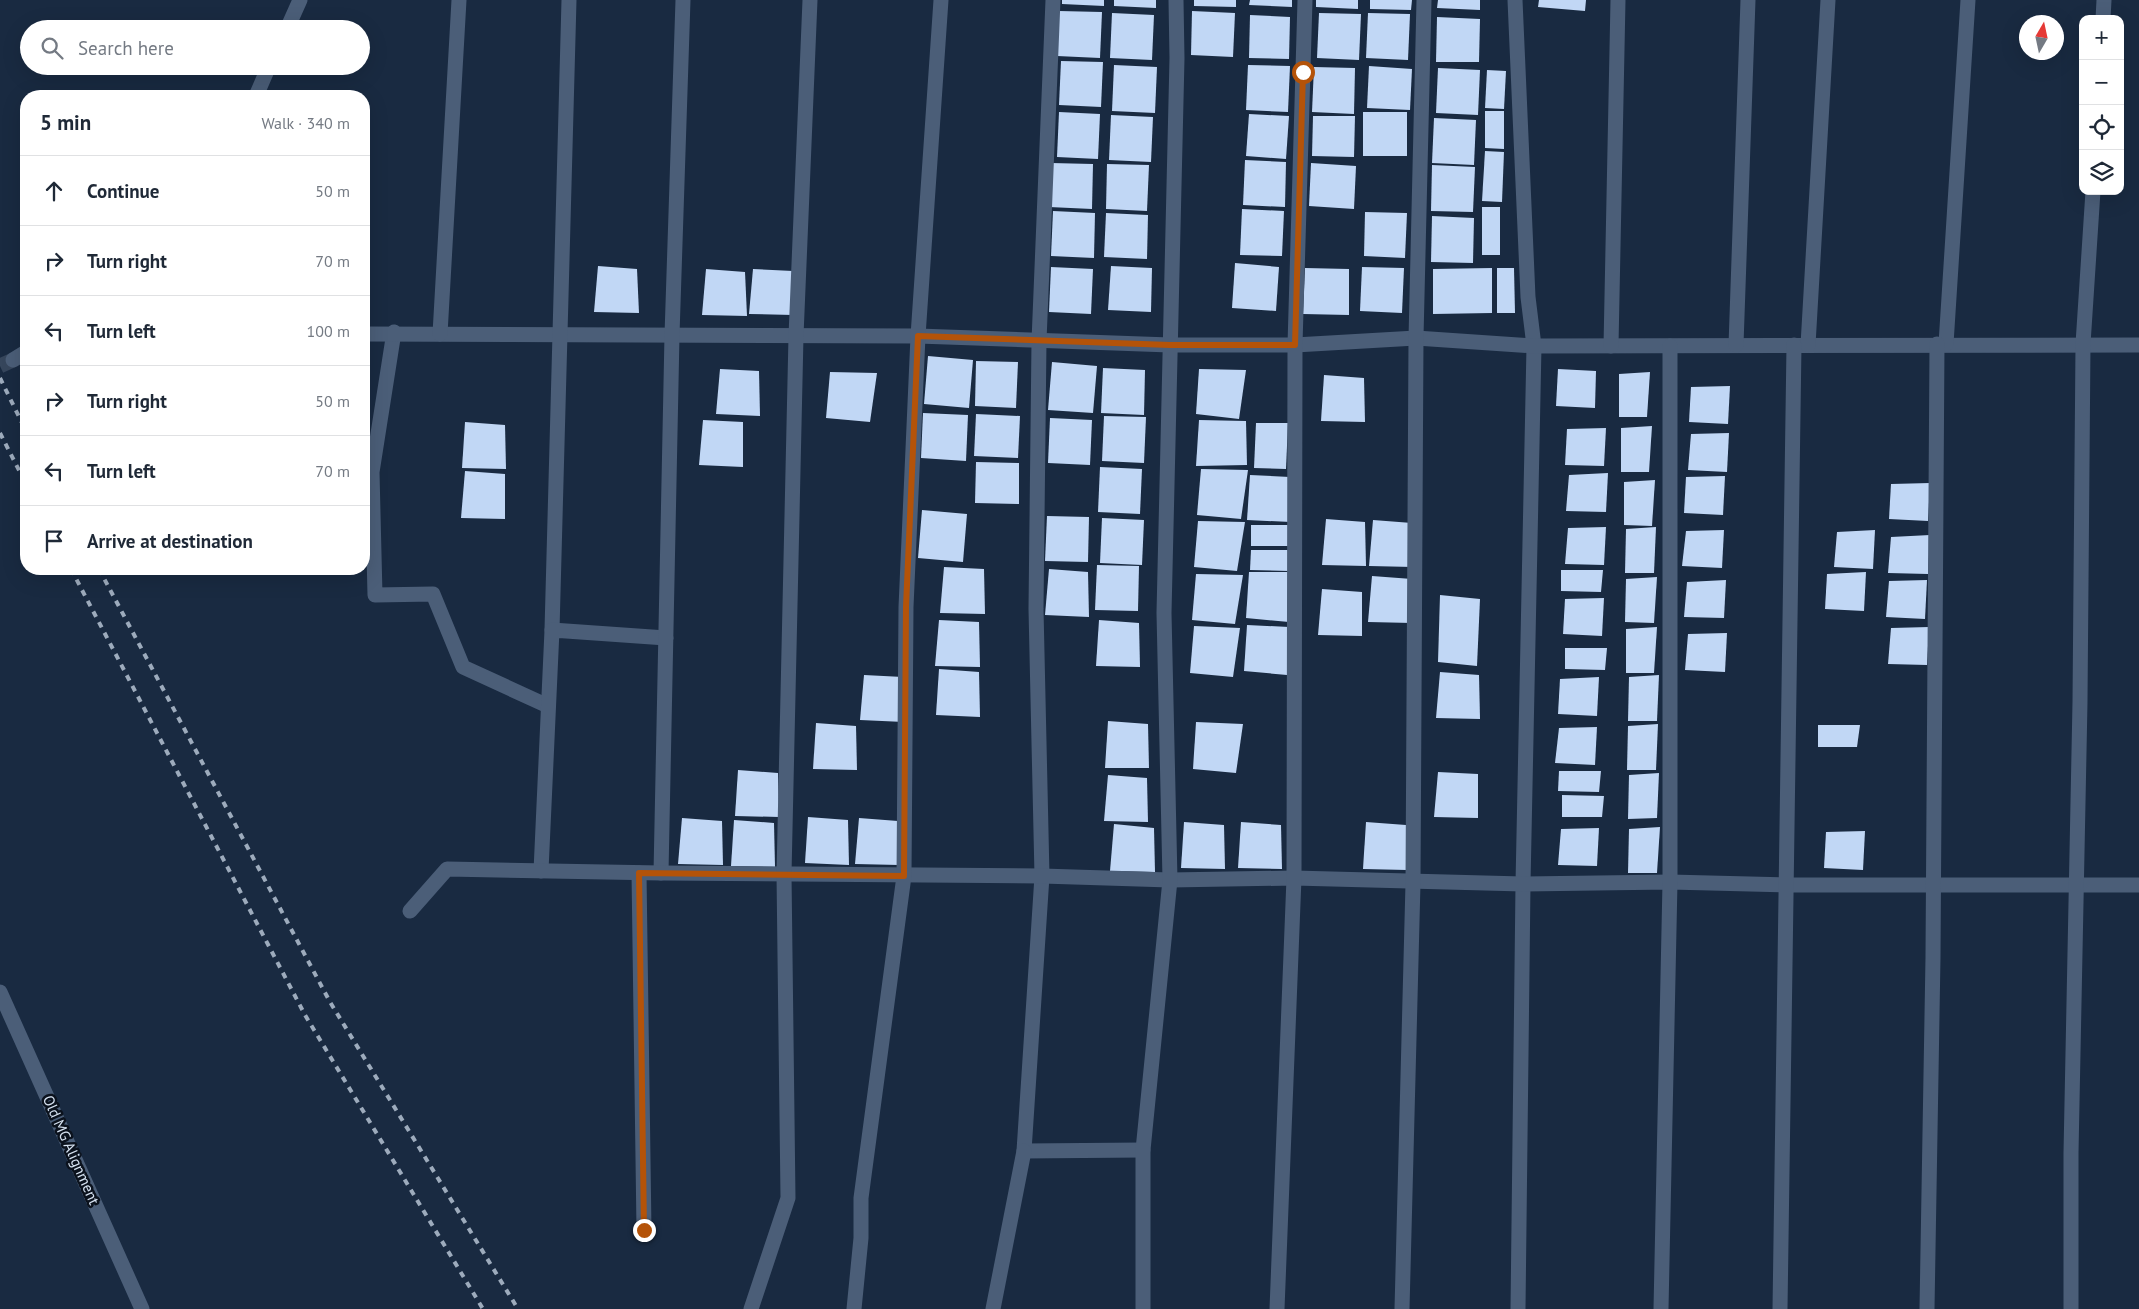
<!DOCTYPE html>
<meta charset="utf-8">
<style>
body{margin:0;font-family:"PT Sans",sans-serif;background:#f2f2f3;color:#1f2937}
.controls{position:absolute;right:15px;top:15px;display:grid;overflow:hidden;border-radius:10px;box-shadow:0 5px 20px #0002}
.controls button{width:45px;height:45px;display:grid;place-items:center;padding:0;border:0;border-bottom:1px solid #e0e1e3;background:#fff;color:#1f2937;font:25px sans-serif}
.compass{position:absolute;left:2019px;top:15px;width:45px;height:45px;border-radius:50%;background:#fff;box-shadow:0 5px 20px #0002;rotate:9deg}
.stop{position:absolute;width:15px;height:15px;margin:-11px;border:4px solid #b45309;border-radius:50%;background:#fff}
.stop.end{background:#b45309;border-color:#fff;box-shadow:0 1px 5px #0008}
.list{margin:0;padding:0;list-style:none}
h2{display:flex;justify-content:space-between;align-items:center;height:65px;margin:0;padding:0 20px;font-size:21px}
h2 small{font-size:16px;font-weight:400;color:#747a83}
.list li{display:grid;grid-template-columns:32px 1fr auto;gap:15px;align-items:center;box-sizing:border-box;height:70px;padding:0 20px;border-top:1px solid #e0e1e3}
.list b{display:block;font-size:19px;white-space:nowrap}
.list em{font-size:16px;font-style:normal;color:#747a83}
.icon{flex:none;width:28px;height:28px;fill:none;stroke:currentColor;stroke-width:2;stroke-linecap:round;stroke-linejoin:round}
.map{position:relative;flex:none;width:2139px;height:1309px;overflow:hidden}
.search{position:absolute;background:#fff;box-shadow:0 5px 20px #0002;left:20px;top:20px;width:350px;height:55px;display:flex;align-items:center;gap:12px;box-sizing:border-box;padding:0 18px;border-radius:28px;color:#747a83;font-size:19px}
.panel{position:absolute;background:#fff;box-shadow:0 5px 20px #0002;left:20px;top:90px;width:350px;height:485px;border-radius:20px}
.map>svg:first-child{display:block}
.building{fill:#c1d7f5}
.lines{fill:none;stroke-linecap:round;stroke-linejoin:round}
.minor-tunnel{stroke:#36465c;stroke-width:15;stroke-dasharray:15 8;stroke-linecap:butt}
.minor{stroke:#4b5e78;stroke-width:15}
.rail{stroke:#9dabbc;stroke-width:4;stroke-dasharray:6 6;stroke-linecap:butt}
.route{stroke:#b45309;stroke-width:6}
.labels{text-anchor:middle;stroke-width:5;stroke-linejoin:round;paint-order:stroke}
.street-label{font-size:15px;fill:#d7e3f2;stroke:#0b121d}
</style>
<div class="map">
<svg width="2139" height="1309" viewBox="0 0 2139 1309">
<rect width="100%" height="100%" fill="#192a41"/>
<g class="building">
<polygon points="1062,0 1104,0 1104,6 1062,4"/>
<polygon points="1114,0 1156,0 1156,8 1114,6"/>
<polygon points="1194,0 1236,0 1236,7 1194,6"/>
<polygon points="1250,0 1292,0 1292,7 1249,5"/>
<polygon points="1316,0 1358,0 1358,9 1316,7"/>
<polygon points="1370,0 1412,0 1411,10 1370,9"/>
<polygon points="1438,0 1480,0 1480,10 1437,8"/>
<polygon points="1539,0 1586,0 1585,11 1538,7"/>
<polygon points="1059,11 1102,12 1100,58 1057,56"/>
<polygon points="1192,11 1235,13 1233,57 1191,55"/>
<polygon points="1112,13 1154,15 1152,60 1110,58"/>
<polygon points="1319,13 1361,14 1359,60 1317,58"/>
<polygon points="1368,13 1410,14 1408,60 1366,58"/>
<polygon points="1250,15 1290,17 1289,59 1249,58"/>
<polygon points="1437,17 1480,19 1479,62 1436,62"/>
<polygon points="1061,61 1103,62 1101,107 1059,105"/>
<polygon points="1114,65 1157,67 1155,113 1112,111"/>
<polygon points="1248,65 1290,66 1288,112 1246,110"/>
<polygon points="1369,66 1412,69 1410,110 1367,108"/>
<polygon points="1314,67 1355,68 1354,114 1312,112"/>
<polygon points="1438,68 1480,70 1478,115 1436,113"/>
<polygon points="1487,70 1506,71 1504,109 1485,108"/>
<polygon points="1485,111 1504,111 1504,149 1485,148"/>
<polygon points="1059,112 1100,114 1098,159 1057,157"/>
<rect x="1363" y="112" width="44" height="44"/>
<polygon points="1249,114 1289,116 1286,159 1246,156"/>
<polygon points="1111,115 1153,117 1151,162 1109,160"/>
<polygon points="1313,116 1355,116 1354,157 1312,156"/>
<polygon points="1434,118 1476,120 1474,165 1432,163"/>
<polygon points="1485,151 1504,152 1502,202 1482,201"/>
<polygon points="1245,160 1286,162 1285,207 1243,205"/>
<polygon points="1051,163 1093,164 1092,209 1049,207"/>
<polygon points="1311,163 1356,166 1354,209 1309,206"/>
<polygon points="1107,164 1149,165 1147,211 1106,209"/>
<polygon points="1432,165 1475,167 1473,212 1431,211"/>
<rect x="1482" y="207" width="18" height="48"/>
<polygon points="1242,209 1284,211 1282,256 1240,255"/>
<polygon points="1053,211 1095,213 1094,258 1051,256"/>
<polygon points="1365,212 1407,213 1405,258 1364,256"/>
<polygon points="1106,213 1148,215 1147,259 1104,257"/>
<polygon points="1432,216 1474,218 1473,263 1431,262"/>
<polygon points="1235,263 1279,267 1276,311 1232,308"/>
<polygon points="598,266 637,269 639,313 594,312"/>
<polygon points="1111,266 1152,268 1151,312 1108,310"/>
<polygon points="1051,267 1093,269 1091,314 1049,312"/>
<polygon points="1362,267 1404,268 1402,313 1360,311"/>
<polygon points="1305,268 1349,269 1349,315 1303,314"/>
<polygon points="1492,268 1492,313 1433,314 1433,269"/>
<polygon points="1497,268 1514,268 1515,313 1497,313"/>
<polygon points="706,269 745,272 747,316 702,315"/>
<polygon points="753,269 793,271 793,315 749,314"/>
<polygon points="928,356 973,360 969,408 924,404"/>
<polygon points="976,361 1018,362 1016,408 975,406"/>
<polygon points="1052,362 1097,366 1093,413 1048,410"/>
<polygon points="1103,368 1145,370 1144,415 1101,413"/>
<polygon points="720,369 759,371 760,416 716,414"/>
<polygon points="1199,369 1246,370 1239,419 1196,414"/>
<polygon points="1558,369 1596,371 1595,408 1556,406"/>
<polygon points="830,372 877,373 870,422 826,418"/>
<polygon points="1650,372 1647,417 1619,417 1619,374"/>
<polygon points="1324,375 1364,378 1365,422 1321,421"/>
<polygon points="1730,386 1728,424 1689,422 1691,387"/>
<polygon points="923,413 968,415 966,461 921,458"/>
<polygon points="976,414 1020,416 1018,458 974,456"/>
<polygon points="1104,416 1146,417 1144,463 1102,461"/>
<polygon points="1050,418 1092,420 1090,465 1048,463"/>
<polygon points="703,420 743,422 743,467 699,465"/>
<polygon points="1199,420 1246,421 1247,465 1196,466"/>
<polygon points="465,422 505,425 506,469 462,468"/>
<polygon points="1256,423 1288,423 1286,469 1254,468"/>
<polygon points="1652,426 1649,472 1621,472 1621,428"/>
<polygon points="1606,428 1604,466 1565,465 1567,429"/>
<polygon points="1729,433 1727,472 1688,470 1691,434"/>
<polygon points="976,462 1019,463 1019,504 975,503"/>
<polygon points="1100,467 1142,469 1140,514 1098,512"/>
<polygon points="1201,469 1248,470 1241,519 1197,515"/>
<polygon points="465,471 505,474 505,519 461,518"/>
<polygon points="1608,473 1606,512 1566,511 1569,475"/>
<polygon points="1250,475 1290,477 1291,522 1247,520"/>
<polygon points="1725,476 1723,515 1684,513 1686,477"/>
<polygon points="1655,480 1652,526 1624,525 1624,482"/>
<polygon points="1930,483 1928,521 1889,519 1891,484"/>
<polygon points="922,510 967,514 963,562 918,558"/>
<polygon points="1047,516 1089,517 1088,562 1045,561"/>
<polygon points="1102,518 1144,520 1142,565 1100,563"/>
<polygon points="1326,519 1365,522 1366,566 1322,565"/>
<polygon points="1373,520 1412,523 1413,567 1369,566"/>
<polygon points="1198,521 1245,522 1237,571 1194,567"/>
<polygon points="1251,525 1294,525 1291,546 1251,546"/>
<polygon points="1606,527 1604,565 1565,564 1568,528"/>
<polygon points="1656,527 1654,573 1625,573 1626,529"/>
<polygon points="1724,530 1722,568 1682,566 1686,531"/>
<polygon points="1875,530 1873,569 1834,567 1837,532"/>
<polygon points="1930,535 1928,574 1888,573 1891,537"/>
<polygon points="1251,550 1293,550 1290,571 1250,570"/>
<polygon points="1097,565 1139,566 1138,611 1095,610"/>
<polygon points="944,567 984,569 985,614 940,613"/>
<polygon points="1049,569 1088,572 1089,617 1045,615"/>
<polygon points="1561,570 1603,570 1601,592 1561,591"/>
<polygon points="1249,572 1290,572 1289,622 1246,618"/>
<polygon points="1866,572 1864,611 1825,609 1827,574"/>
<polygon points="1196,574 1243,575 1235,624 1192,620"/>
<polygon points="1372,576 1412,579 1412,623 1368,622"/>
<polygon points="1657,577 1654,623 1625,622 1626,579"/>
<polygon points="1726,580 1724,618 1684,617 1687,582"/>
<polygon points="1927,580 1925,619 1886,617 1889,581"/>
<polygon points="1322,589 1362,592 1362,636 1318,635"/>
<polygon points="1440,595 1480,599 1477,666 1438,662"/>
<polygon points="1604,598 1602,636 1563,634 1565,599"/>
<polygon points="939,620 979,622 980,667 935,666"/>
<polygon points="1099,620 1139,623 1140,667 1096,666"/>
<polygon points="1247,625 1289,627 1287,675 1244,671"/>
<polygon points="1194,626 1240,628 1233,677 1190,673"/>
<polygon points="1657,627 1654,673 1626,673 1626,629"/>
<polygon points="1929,627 1927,665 1888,664 1891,628"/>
<polygon points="1727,633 1725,672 1685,670 1688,634"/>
<polygon points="1565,648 1607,648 1605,670 1565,669"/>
<polygon points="939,669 979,672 980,717 936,715"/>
<polygon points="1440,672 1479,675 1480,719 1436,718"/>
<polygon points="864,675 903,677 904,722 860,720"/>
<polygon points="1659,675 1657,721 1628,721 1629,677"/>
<polygon points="1599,677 1597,716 1558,714 1560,679"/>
<polygon points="1108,721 1148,724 1149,768 1105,768"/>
<polygon points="1196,722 1243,724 1236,773 1193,769"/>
<polygon points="816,723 856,726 857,770 813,769"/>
<polygon points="1658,724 1656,770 1627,770 1628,726"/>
<polygon points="1818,725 1860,725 1857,747 1818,747"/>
<polygon points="1597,727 1595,765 1555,763 1559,728"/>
<polygon points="738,770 778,773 779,817 735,816"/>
<polygon points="1559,771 1601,771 1599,792 1558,791"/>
<polygon points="1438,772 1478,774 1478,818 1434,817"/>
<polygon points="1659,773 1657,818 1628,819 1629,775"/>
<polygon points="1108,775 1147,778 1148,822 1104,821"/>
<polygon points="1562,795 1604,796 1602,817 1562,817"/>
<polygon points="808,817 848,820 849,865 805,863"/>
<polygon points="682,818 722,821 723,865 678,864"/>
<polygon points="859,818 898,821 899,865 855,864"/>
<polygon points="734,820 774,823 775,867 731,866"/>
<polygon points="1184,822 1224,825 1225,869 1181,868"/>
<polygon points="1241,822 1281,825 1282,869 1238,868"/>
<polygon points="1366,822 1406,825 1407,870 1363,869"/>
<polygon points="1114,824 1154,828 1155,872 1110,871"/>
<polygon points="1660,827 1657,873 1628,873 1629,829"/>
<polygon points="1599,828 1597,866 1558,865 1561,829"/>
<polygon points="1865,831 1863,870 1824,868 1826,832"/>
</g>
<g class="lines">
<polyline class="minor-tunnel" points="0,366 13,360"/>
<g class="minor">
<polyline points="1053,0 1039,341 1036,609 1042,876 1024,1151 1143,1150"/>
<polyline points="1515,0 1528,297 1534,346 1523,884 1518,1309"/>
<polyline points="2103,19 2104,0"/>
<polyline points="287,29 300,0"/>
<polyline points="256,96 269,66"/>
<polyline points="394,332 372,472 375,595 433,594 463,667 548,706"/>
<polyline points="364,334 918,336 1170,345 1295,345 1416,338 1534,346 2139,345"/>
<polyline points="440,334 459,0"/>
<polyline points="1946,344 1968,0"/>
<polyline points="1736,345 1748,0"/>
<polyline points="1808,345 1828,0"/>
<polyline points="1611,346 1618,0"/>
<polyline points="13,360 26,352"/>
<polyline points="552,630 569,0"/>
<polyline points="541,871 552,630 666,638"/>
<polyline points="639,873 644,1230"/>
<polyline points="661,873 672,335 683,0"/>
<polyline points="410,911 447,869 661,873 1042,876 1170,880 1294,878 1523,884 1670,882 1786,885 2139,885"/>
<polyline points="0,992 142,1309"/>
<polyline points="751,1309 788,1198 784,874 796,336 810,0"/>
<polyline points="854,1309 861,1238 861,1198 904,876 906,607 918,336 941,0"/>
<polyline points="993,1309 1024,1151"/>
<polyline points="1143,1309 1143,1150 1170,880 1164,613 1177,58 1176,0"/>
<polyline points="1277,1309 1294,878 1295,345 1305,0"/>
<polyline points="1402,1309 1413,883 1416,338 1424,0"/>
<polyline points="1661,1309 1670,882 1670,346"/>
<polyline points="1780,1309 1794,345"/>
<polyline points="1927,1309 1933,957 1937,344"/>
<polyline points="2071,1309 2071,1153 2080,702 2083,344 2093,191"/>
</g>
<g class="rail">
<polyline points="0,378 26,431"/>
<polyline points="0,433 26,484"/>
<polyline points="71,569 305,1015 483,1309"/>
<polyline points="99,569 330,1002 518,1309"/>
</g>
</g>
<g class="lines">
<polyline class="route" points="644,1230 639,873 904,876 906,607 918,336 1170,345 1295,345 1303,72"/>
</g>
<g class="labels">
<g class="street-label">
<text transform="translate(71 1150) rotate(66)" y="5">Old MG Alignment</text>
</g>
</g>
</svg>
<div class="controls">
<button>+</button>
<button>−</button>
<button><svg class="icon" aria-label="locate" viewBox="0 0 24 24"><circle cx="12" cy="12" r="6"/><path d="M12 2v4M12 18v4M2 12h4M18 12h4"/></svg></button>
<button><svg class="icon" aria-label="layers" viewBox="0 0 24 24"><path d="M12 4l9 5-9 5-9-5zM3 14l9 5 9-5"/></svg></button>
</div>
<svg class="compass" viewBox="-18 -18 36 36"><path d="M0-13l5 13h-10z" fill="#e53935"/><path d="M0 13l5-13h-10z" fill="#747a83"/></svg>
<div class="stop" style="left:1303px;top:72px"></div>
<div class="stop end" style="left:644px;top:1230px"></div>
<div class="search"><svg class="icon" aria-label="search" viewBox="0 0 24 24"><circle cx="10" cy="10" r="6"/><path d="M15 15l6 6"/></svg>Search here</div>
<section class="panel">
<h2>5 min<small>Walk · 340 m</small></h2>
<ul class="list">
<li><svg class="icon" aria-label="ahead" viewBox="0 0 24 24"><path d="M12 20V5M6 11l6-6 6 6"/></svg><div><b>Continue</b></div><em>50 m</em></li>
<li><svg class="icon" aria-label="right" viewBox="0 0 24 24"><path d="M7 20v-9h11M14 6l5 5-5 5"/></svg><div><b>Turn right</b></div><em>70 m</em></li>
<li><svg class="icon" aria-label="left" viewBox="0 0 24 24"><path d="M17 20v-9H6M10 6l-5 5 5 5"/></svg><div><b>Turn left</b></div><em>100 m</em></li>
<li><svg class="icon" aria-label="right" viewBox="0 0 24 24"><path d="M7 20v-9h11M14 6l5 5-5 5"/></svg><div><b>Turn right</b></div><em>50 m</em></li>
<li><svg class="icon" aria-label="left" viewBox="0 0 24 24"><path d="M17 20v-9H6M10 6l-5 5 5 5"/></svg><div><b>Turn left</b></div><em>70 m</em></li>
<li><svg class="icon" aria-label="arrive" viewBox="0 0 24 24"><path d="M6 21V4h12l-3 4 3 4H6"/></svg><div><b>Arrive at destination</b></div></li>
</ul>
</section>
</div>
